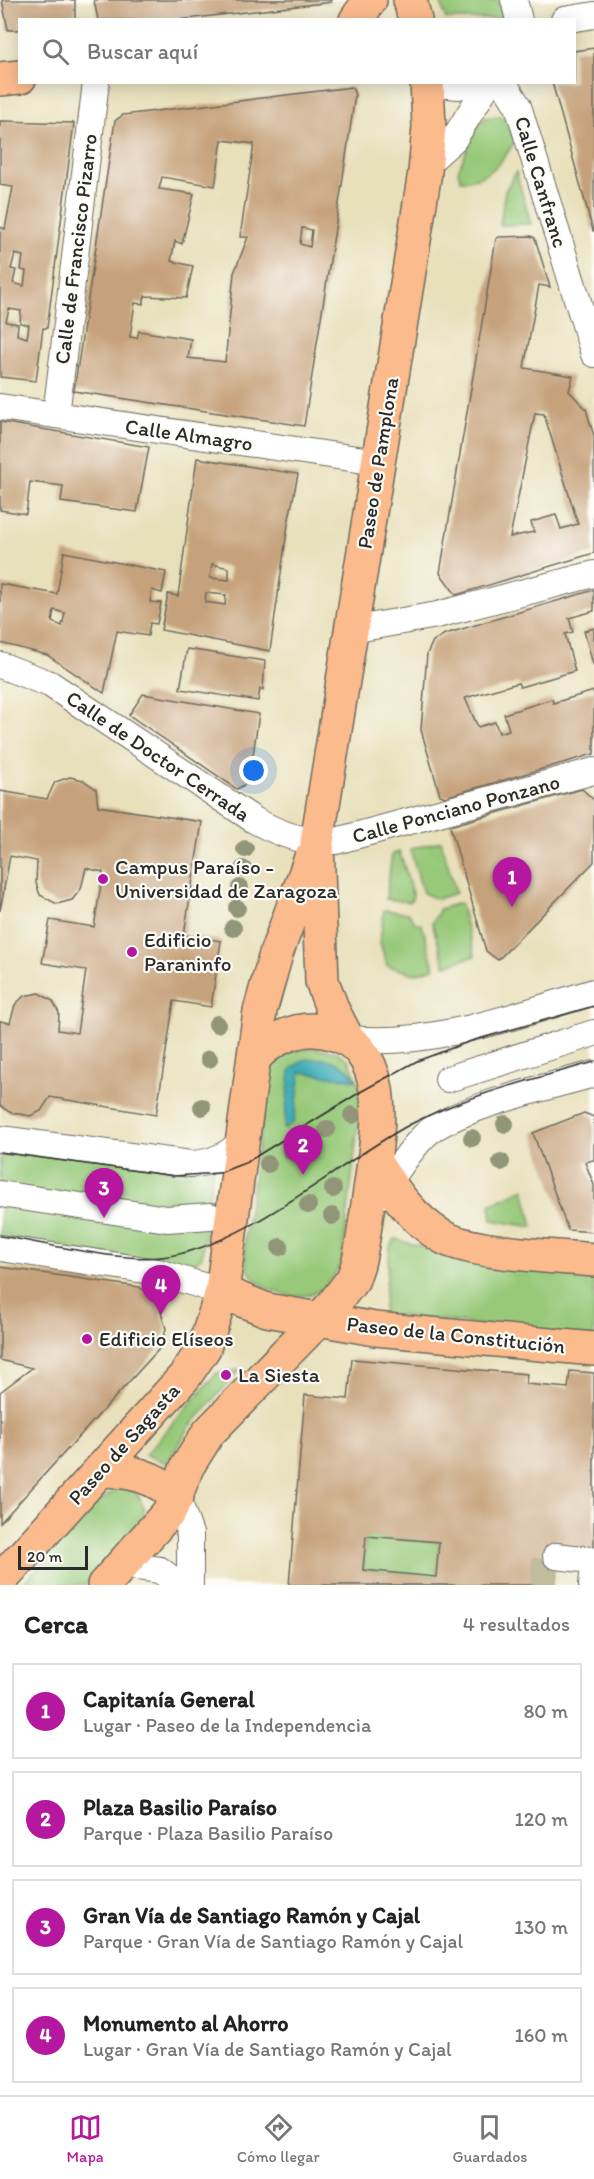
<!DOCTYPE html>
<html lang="es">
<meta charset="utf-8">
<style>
body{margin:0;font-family:Itim,sans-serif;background:#f6f6f6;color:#222}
.scale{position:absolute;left:18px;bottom:15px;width:70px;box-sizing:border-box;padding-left:6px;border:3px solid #2b2b2b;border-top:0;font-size:16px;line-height:21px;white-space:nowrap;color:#2b2b2b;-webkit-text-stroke:4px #fdfcf7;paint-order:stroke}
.you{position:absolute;left:254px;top:771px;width:21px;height:21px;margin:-15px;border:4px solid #fff;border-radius:50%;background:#1a73e8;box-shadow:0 0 0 9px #1a73e833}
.badge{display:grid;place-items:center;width:39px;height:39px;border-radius:50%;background:#b5179e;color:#fff;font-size:20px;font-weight:700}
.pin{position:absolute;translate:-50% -50px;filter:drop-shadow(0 2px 3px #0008)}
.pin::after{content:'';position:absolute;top:32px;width:21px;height:18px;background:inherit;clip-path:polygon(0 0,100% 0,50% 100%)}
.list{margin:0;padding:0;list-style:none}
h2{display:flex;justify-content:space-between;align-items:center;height:78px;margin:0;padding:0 24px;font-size:26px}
h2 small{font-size:20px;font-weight:400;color:#767676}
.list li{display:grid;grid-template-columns:39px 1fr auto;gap:18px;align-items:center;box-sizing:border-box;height:96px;margin:0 12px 12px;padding:0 12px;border:2px solid #e0e0e0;border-radius:0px}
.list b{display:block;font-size:22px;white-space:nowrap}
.list p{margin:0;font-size:20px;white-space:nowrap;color:#767676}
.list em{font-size:20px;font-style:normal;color:#767676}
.icon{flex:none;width:33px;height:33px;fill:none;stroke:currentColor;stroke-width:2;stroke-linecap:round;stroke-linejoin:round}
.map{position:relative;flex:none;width:594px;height:1585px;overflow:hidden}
.search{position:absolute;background:#fff;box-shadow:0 3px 15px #0003;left:18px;right:18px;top:18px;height:66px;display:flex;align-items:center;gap:15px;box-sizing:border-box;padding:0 21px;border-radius:0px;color:#767676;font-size:22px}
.sheet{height:510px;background:#fff}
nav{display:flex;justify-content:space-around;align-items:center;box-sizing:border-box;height:84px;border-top:2px solid #e0e0e0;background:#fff;font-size:16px;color:#767676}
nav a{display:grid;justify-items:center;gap:3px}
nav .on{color:#b5179e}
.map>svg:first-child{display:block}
.green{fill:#97c979;stroke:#617a52;stroke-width:1.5}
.water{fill:#3cacb8;stroke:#346c72;stroke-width:1.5}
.building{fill:#c6a27c;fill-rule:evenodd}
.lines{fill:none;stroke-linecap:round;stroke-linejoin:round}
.minor-tunnel{stroke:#c2bc9e;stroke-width:26;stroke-dasharray:26 13;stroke-linecap:butt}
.minor-casing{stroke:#6d6a5d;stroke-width:28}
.major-casing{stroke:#6d6a5d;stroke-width:36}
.minor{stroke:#fff;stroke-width:26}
.major{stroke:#fbbb8d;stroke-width:33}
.tram{stroke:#2b2b2b;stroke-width:1.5}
.tree{fill:#929678}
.poi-dot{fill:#b5179e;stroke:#fdfcf7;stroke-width:2}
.labels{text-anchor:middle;stroke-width:4.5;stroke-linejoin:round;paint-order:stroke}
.street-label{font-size:21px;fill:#2b2b2b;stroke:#fdfcf7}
.poi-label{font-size:21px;fill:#2b2b2b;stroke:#fdfcf7;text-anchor:start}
</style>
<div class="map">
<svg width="594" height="1585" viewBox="0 0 594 1585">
<rect width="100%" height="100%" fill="#fdfcf7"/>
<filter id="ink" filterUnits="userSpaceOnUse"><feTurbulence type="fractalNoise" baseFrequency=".0167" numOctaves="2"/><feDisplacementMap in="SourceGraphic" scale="12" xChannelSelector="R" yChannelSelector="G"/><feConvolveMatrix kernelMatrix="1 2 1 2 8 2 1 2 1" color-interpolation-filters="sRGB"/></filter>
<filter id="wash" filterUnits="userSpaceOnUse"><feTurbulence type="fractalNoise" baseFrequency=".008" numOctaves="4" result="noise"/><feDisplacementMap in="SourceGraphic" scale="24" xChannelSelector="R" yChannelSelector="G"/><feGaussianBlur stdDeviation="1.35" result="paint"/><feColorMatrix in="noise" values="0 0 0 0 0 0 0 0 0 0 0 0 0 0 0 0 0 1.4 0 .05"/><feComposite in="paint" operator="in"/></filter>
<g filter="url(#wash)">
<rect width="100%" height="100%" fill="#e8e0bb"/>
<g class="green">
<polygon points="440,0 498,0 505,19 446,19"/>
<path d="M498,116l14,5 7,10 -8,3 4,7c-13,21 -26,40 -54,39l-3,-9 18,-43 9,-10z"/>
<polygon points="516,172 531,224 500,225 505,191"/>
<polygon points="441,841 456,893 437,899 423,893 410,849"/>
<polygon points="400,852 413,897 410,902 386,899 392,854"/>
<polygon points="460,903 475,956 445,965 432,923 440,909"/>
<polygon points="384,910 408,913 414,922 422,925 434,968 415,974 387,966 380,942"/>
<path d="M313,1048l24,4 12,8 13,31 -20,171c-6,11 -13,23 -24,29 -22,12 -60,0 -70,-22 -5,-11 -3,-22 -3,-33l24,-164c11,-18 24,-23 44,-24z"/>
<polygon points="0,1148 213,1166 202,1257 193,1265 178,1266 0,1240"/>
<polygon points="524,1189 533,1227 492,1220 490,1205"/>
<polygon points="395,1239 445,1254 594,1269 594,1338 383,1314 390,1246"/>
<polygon points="240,1370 191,1425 167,1463 145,1455 217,1373"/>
<polygon points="119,1488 136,1491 144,1508 144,1517 85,1585 22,1585 97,1503"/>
<polygon points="366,1536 439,1542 436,1577 363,1570"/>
</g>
<path class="water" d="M309,1059c18,-1 38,3 47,21l-55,-8 -7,50 -10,7 6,-58 11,-10z"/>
<g id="blocks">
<g class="building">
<polygon points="2,0 75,0 75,20 20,20 20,30 8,30"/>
<polygon points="94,0 331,0 331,2 178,20 98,20"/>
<polygon points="594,48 594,231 593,231 552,82 574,82 574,51"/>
<path d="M352,87l3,8 -13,89 -38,242 -230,-35 41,-270 8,-6zM222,140l32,4 -14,93h8l-14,36 -9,89 -37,-4 3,-19 -52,-8 -2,7 -7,-1 5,-34 8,1 2,-8 41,2 7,-32 -22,-5 4,-20 7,3 12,-50 -35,-5 3,-12 53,9zM302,228l10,2 -2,17 -10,-3z"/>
<path d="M0,121l74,2 -27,205h-4l-7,53 -36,-4v-150l5,2 8,-42 -13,-2zM15,254l8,2 -2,14 5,1 -2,15 -11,-3 3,-13 -5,-1zM9,309l12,2 -1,12 9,2 -2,13 -10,-3 1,-11 -12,-2z"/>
<path d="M531,236l4,2 15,49 -11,-2 -15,83 49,8 -4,15 17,18 8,27v117l-138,42 -16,-22 56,-334 3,-2zM535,413l9,1 34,110 -17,5 -5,-14 -25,7 3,10 -24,5z"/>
<polygon points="0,422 149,447 137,512 61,502 63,486 30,482 26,514 0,510"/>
<path d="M197,458l101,16 -10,50 -18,127 -109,-21 7,-36 10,2zM212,564l17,4v12l-19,-2zM206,593l20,2 -1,10 -20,-3z"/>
<path d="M64,552l102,20 -4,21 -10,-3 -2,12 11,1 -4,21 -7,-1 -2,13 -31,-5 -13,62 -57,-38 -47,-12v-59l57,10zM54,610l11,3 -3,13 -10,-4z"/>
<polygon points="594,590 594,611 569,618 573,632 565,634 575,671 520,687 518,683 465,698 478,727 495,722 499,733 509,730 504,714 552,699 553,703 594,691 594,754 445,797 440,795 421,730 427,654 433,641 445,634"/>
<polygon points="594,628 594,664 593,664 584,631"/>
<polygon points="187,649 265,661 263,690 260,689 258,701 180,689"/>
<polygon points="143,694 259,714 249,782 237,789 129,715"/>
<polygon points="70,777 83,780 96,789 98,806 202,822 184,935 221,941 211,1007 174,1001 156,1115 50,1097 41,1111 30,1116 9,1112 0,1105 0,1021 10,1023 15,1005 24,996 39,993 53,1001 59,1013 58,1030 77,1033 86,970 42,963 50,920 94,927 103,872 86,868 81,889 72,900 57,904 40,895 36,883 37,861 10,856 0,911 0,791 47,799 55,782"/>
<polygon points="582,789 594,800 594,862 498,960 486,951 450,826"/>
<polygon points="584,1113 594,1117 594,1160 585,1162 594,1185 594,1232 568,1230 533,1133"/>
<polygon points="0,1267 139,1287 157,1299 166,1329 159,1349 0,1523 0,1392 32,1368 0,1360"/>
<path d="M352,1359l175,15 -1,10 42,4 2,-17 24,2v179l-37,-5 -3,38h-265l16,-190 43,4zM366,1536l73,6 -3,35 -73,-7z"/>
</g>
</g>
</g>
<g filter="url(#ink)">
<use href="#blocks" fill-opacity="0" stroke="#6d6a5d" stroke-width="1.5"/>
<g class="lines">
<polyline class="minor-tunnel" points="543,1585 546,1555 556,1556"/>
<g class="minor-casing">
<g id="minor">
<polyline points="514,0 519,20"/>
<polyline points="564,20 594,15"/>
<polyline points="503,82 518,106 594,354"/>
<polyline points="427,83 459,86 474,82"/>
<polyline points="426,164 454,139 489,82"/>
<polyline points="0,407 378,462"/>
<polyline points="56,415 96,82"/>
<polyline points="351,630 437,615 594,574"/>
<path d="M0,665l50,19 204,136c28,15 49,23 82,21l258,-70"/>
<path d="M347,1038c76,12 174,-24 247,-46"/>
<polyline points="448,1079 594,1033"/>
<path d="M0,1139l191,25c20,-1 38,-8 51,-24"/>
<polyline points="0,1194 167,1219 210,1216"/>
<path d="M379,1196c15,-20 28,-43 45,-60 27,-27 130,-51 170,-62"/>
<polyline points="0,1248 158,1272 222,1292"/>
<polyline points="177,1497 190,1534 190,1585"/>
<polyline points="556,1556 591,1560 594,1566 592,1585"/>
<polyline points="122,1565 160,1570 179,1585"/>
</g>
</g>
<g class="major-casing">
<g id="major">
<polyline points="410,0 415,20"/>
<polyline points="356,20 370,0"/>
<polyline points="0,79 20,77"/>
<polyline points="347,1038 333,1011 322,981 317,842 425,172 429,127 427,82"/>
<path d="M374,1161c19,29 37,57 67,75 29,18 116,20 153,24"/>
<polyline points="222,1292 267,1310 375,1329 594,1349"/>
<path d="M102,1470c29,1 53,6 75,27"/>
<polyline points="0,1581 185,1376 204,1348 222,1292 260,1011 276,954 311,858"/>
<path d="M104,1585l66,-74 17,-44 22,-35 123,-126 21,-27 5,-15c6,-24 8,-49 12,-73 7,-52 27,-148 -47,-160 -26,-5 -53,9 -69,27"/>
</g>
</g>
<use href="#minor" class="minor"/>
<use href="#major" class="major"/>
<g class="tram">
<polyline points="0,1152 174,1176 219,1173 247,1162 362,1091 417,1061 471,1041 594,1006"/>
<path d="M0,1236c44,7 120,26 162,21 83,-10 173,-92 247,-132 57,-30 123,-45 185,-63"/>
</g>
</g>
<g class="tree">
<circle cx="245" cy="849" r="9"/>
<circle cx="243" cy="869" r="9"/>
<circle cx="240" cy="888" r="9"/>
<circle cx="237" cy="908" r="9"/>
<circle cx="233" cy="928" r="9"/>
<circle cx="217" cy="1024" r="9"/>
<circle cx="209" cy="1059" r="9"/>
<circle cx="202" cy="1107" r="9"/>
<circle cx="352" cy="1115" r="9"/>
<circle cx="505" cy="1124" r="9"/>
<circle cx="327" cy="1129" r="9"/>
<circle cx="472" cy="1138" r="9"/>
<circle cx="310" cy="1139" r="9"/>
<circle cx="291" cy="1151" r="9"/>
<circle cx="501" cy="1162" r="9"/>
<circle cx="268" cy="1164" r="9"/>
<circle cx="333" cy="1189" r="9"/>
<circle cx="308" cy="1205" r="9"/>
<circle cx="332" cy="1216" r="9"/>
<circle cx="280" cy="1247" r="9"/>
</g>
</g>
<g class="poi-dot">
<circle cx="103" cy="879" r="6"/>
<circle cx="132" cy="952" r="6"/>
<circle cx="87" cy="1339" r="6"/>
<circle cx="226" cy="1375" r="6"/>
</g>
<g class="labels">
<g class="street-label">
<text transform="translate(541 182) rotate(73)" y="7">Calle Canfranc</text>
<text transform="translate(76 249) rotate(-83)" y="7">Calle de Francisco Pizarro</text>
<text transform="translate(189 435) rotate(8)" y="7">Calle Almagro</text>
<text transform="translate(378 463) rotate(-81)" y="7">Paseo de Pamplona</text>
<text transform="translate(158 756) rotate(34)" y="7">Calle de Doctor Cerrada</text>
<text transform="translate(456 809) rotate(-15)" y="7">Calle Ponciano Ponzano</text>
<text transform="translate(456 1335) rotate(6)" y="7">Paseo de la Constitución</text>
<text transform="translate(124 1444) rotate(-48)" y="7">Paseo de Sagasta</text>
</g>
<g class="poi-label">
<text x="115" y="874">Campus Paraíso -<tspan x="115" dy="24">Universidad de Zaragoza</tspan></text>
<text x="144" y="947">Edificio<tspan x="144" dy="24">Paraninfo</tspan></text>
<text x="99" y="1346">Edificio Elíseos</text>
<text x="238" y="1382">La Siesta</text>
</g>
</g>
</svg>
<div class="scale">20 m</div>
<div class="you"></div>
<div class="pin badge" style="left:512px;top:907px">1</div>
<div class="pin badge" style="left:303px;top:1175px">2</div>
<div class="pin badge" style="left:104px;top:1218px">3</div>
<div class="pin badge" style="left:161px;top:1315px">4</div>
<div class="search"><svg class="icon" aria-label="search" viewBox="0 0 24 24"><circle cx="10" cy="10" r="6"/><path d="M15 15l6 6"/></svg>Buscar aquí</div>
</div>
<section class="sheet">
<h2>Cerca<small>4 resultados</small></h2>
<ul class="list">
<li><span class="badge">1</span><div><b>Capitanía General</b><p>Lugar · Paseo de la Independencia</p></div><em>80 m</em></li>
<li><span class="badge">2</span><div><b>Plaza Basilio Paraíso</b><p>Parque · Plaza Basilio Paraíso</p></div><em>120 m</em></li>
<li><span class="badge">3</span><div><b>Gran Vía de Santiago Ramón y Cajal</b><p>Parque · Gran Vía de Santiago Ramón y Cajal</p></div><em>130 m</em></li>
<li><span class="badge">4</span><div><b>Monumento al Ahorro</b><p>Lugar · Gran Vía de Santiago Ramón y Cajal</p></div><em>160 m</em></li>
</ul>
</section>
<nav>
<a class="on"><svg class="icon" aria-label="map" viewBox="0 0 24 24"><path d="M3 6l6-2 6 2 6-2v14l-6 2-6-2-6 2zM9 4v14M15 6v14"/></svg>Mapa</a>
<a><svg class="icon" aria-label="directions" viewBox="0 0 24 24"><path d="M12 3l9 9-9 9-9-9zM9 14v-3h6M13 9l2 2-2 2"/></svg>Cómo llegar</a>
<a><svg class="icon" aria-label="saved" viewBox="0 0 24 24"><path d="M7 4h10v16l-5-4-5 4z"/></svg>Guardados</a>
</nav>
